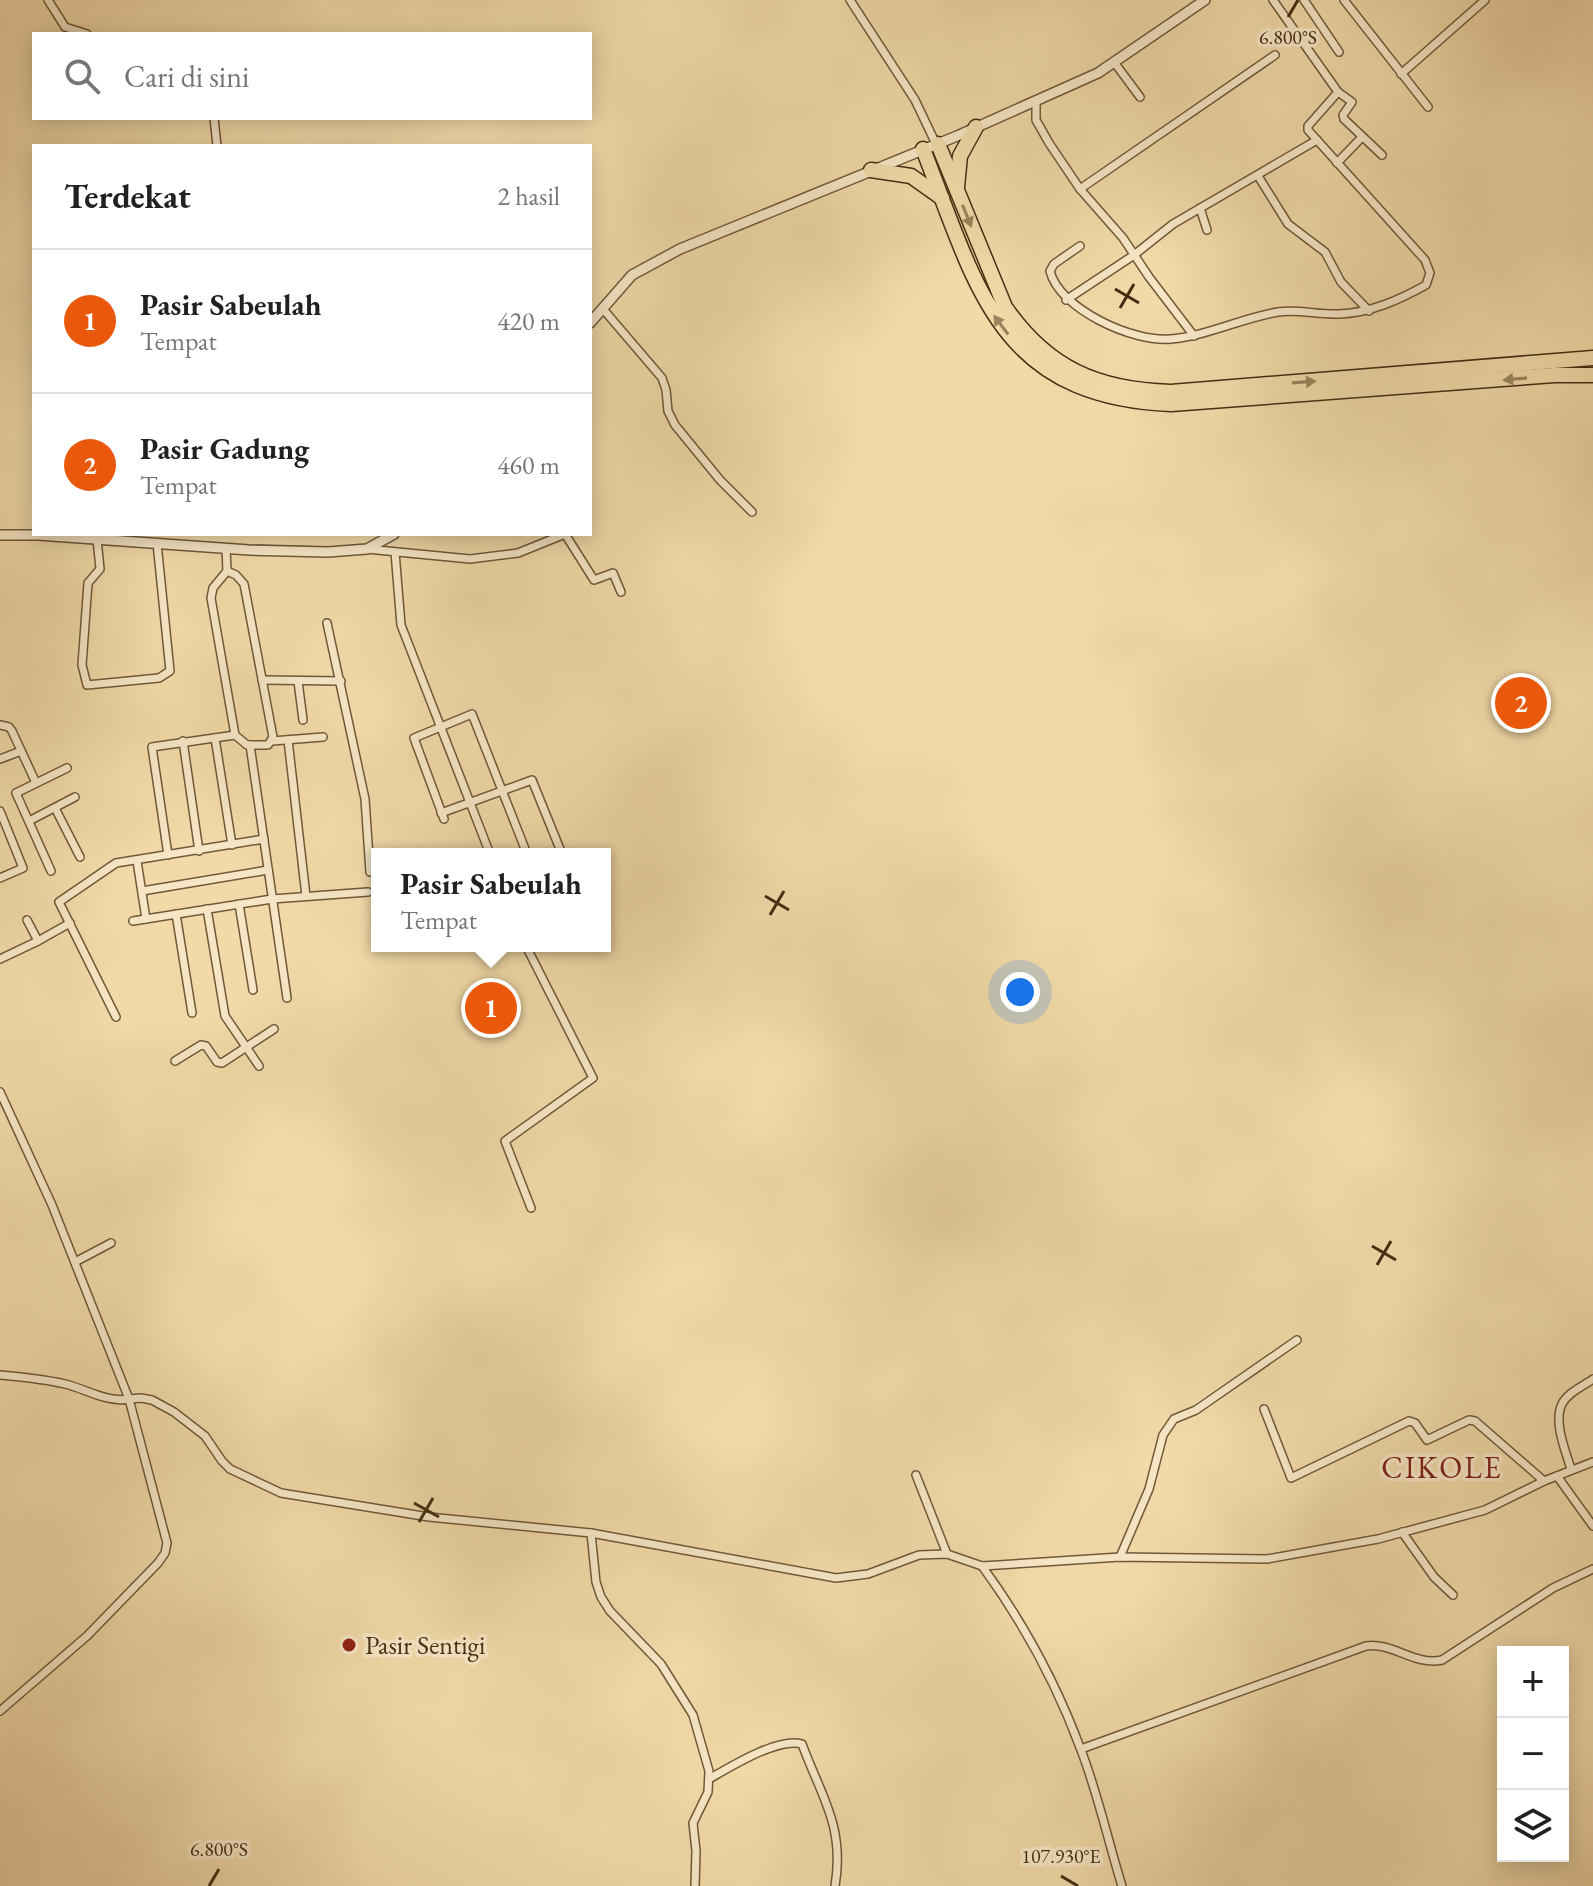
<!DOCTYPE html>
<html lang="id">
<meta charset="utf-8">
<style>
body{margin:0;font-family:"EB Garamond",serif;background:#f6f6f6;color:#202124}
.controls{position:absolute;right:24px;bottom:24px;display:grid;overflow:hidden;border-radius:0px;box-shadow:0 4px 20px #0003}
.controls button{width:72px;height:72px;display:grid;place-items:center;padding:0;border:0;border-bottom:2px solid #e0e0e0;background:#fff;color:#202124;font:40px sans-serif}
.you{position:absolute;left:1020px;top:992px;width:28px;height:28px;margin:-20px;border:6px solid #fff;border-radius:50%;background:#1a73e8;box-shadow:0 0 0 12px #1a73e833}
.badge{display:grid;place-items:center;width:52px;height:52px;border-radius:50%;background:#ea580c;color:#fff;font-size:26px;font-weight:700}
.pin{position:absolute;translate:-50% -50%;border:4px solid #fff;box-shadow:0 2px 8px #0006}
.popup{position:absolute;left:371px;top:848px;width:240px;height:104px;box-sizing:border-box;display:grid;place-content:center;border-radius:0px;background:#fff;filter:drop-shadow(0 2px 6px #0005);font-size:26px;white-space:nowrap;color:#757577}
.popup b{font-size:30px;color:#202124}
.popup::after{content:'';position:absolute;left:50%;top:100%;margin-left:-16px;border:16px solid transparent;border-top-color:#fff}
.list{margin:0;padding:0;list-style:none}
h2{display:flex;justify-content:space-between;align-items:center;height:104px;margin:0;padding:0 32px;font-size:34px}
h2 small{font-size:26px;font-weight:400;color:#757577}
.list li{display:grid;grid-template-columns:52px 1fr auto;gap:24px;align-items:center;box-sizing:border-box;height:144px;padding:0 32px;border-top:2px solid #e0e0e0}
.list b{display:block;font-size:30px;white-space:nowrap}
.list p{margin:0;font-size:26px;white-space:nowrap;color:#757577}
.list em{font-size:26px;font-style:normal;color:#757577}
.icon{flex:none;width:44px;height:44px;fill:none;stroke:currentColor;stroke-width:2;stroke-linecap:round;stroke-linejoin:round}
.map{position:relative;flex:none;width:1593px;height:1886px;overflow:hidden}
.search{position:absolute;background:#fff;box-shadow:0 4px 20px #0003;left:32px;top:32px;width:560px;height:88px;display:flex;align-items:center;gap:20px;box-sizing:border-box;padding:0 28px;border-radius:0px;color:#757577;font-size:30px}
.panel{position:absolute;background:#fff;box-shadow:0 4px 20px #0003;left:32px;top:144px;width:560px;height:392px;border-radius:0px}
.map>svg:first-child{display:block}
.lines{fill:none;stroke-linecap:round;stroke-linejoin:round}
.minor-casing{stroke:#705838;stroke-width:10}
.tertiary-casing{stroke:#705838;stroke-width:12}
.motorway-casing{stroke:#452d12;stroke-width:17}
.minor{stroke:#f6e6c6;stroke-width:7}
.tertiary{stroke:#f6e6c6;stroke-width:9}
.motorway{stroke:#f1d9a8;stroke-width:14}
.oneway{fill:#9b835d}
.ticks{fill:none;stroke:#452d12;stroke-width:3}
.poi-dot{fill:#8f2418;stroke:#f6e6c6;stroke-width:3}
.labels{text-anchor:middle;stroke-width:7;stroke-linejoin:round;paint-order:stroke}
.poi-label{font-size:26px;fill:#452d12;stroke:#f6e6c6;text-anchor:start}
.quarter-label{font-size:30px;letter-spacing:2px;fill:#7a1f14;stroke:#f6e6c6}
.ticks-label{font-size:20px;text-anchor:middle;fill:#452d12;stroke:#f6e6c6;stroke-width:7;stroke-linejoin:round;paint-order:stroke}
</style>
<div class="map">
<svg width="1593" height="1886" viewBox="0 0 1593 1886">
<rect width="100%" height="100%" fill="#f1d9a8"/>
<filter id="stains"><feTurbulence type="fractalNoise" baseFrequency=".0025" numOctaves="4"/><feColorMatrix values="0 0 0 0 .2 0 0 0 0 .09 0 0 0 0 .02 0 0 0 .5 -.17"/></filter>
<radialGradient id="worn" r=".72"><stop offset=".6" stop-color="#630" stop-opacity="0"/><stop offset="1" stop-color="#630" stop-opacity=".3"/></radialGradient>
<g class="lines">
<g class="minor-casing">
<g id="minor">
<polyline points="48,0 65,27 87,34"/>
<polyline points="850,0 915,100 936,144"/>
<polyline points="1304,0 1339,52"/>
<polyline points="1344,0 1428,107"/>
<polyline points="1114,62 1140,97"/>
<polyline points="1401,74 1485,0"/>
<polyline points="1338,92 1352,102 1343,115 1344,119 1382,155"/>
<polyline points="1036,101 1036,120 1049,143 1080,189 1123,238 1149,277 1194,336"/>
<polyline points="214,118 217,146"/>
<polyline points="1337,163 1362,137"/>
<polyline points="1258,176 1288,224 1325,252 1341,282 1369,311"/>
<polyline points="1080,189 1275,55"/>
<polyline points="1200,208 1207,230"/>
<path d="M1080,246l-26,18 -4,7c9,38 84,72 121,68 36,-3 71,-21 107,-27 20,-3 41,3 61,2 31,-1 60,-14 87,-29l4,-12 -5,-13 -117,-130v-4l30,-34 -65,-92"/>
<polyline points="1066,300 1134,255 1173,224 1317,140"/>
<polyline points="603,309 662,378 666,390 668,411 675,425 720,480 752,512"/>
<polyline points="97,539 100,569 88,583 82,665 87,685 159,678 170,671 157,543"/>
<polyline points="226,548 227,571 213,588 211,598 235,735 247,745 268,745 273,737 244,584 236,575 227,571"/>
<polyline points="367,549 470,559 518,553 565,534 594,580 613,573 621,592"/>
<polyline points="395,552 401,625 490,854"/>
<polyline points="327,623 365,799 370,872"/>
<polyline points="262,680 341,681"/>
<polyline points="298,681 303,720"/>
<polyline points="0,725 9,727 12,731 36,783"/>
<polyline points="215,738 232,845"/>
<polyline points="288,740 306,896"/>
<polyline points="183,741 199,851"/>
<polyline points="272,741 323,737"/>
<polyline points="250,745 287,998"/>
<polyline points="0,759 21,751"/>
<polyline points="55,808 80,857"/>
<polyline points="0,811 23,868 0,878"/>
<polyline points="441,813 532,780 562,854"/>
<polyline points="444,819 414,738 472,714 527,854"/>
<polyline points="29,821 75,797"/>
<polyline points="168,855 152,747 235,735"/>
<polyline points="137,861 146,919"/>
<polyline points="51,871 16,793 67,768"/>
<polyline points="142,891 268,870"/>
<polyline points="239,904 253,990"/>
<polyline points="207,909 225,1016 259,1066"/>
<polyline points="176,914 192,1013"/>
<polyline points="133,921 272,899 368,892"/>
<polyline points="38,941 70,923"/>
<polyline points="526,946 593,1078 505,1141 531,1208"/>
<polyline points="0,959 38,941 27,920"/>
<polyline points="116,1017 59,902 116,863 264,839"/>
<polyline points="175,1061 201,1045 206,1046 217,1062 222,1063 274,1029"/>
<polyline points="0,1092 52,1205 129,1399 141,1398 152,1400 174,1412 205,1436 222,1461 230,1469 281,1493 429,1517 591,1533 836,1578 868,1574 919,1555 947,1554 982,1566 1120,1557 1267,1559 1378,1539 1485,1510 1544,1481 1593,1462"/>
<polyline points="75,1262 111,1243"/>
<path d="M0,1375c22,2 44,4 65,9 21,5 42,19 64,15l38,144 -2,10 -7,10 -71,73 -87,75"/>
<polyline points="1264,1409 1291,1478 1409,1421 1415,1423 1427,1440 1469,1420 1475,1421 1544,1481"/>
<path d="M1571,1469c-5,-17 -18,-47 -9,-65 5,-11 21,-18 31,-25"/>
<polyline points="916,1475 947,1554"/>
<polyline points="1557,1476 1593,1526"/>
<polyline points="1402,1532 1434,1577 1453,1595"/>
<polyline points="591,1533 596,1582 601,1597 610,1611 661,1664 693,1715 709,1771 708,1792 693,1823 696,1851 695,1886"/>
<polyline points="1120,1557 1149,1489 1163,1435 1174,1419 1196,1410 1297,1340"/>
<path d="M982,1566c41,56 75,119 99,184 17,44 27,91 41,136"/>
<path d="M1081,1749l285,-103c27,-4 48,20 76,14l111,-72 40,-19"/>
<path d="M709,1779c21,-12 69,-42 93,-35 19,52 43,82 33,142"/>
</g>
</g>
<g class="tertiary-casing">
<g id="tertiary">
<polyline points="590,323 632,275 680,249 957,136 1098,73 1205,0"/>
<polyline points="0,535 38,535 249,550 328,552 367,549 394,534"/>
</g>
</g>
<g class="motorway-casing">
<g id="motorway">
<path d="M938,144l67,163c42,61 92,83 166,85l422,-34"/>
<path d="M923,149c54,137 74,248 248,255l384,-29h38"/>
<polyline points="871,170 911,176 942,198"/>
<polyline points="957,187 960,156 976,127"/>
</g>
</g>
<use href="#minor" class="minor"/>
<use href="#tertiary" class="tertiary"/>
<use href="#motorway" class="motorway"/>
</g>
<defs><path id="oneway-solid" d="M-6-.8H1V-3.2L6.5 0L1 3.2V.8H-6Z" transform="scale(2)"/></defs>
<g class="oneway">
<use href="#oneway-solid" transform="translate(967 216) rotate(68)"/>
<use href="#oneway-solid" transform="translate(1001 325) rotate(-127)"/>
<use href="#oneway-solid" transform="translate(1515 379) rotate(175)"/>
<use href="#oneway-solid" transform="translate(1304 382) rotate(-4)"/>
</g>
<path class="ticks" d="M1288,17l10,-17M1115,289l24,14M1120,308l14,-24M765,896l24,14M770,915l14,-24M1372,1246l24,14M1377,1265l14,-24M414,1503l25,14M419,1522l14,-24M1061,1876l17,10M209,1886l10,-17"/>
<circle class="poi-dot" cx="349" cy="1645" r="8"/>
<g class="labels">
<g class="poi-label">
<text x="365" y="1654">Pasir Sentigi</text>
</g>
<g class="quarter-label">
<text x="1442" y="1478">CIKOLE</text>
</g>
</g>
<g class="ticks-label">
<text x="1288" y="44">6.800°S</text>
<text x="219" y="1856">6.800°S</text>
<text x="1061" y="1863">107.930°E</text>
</g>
<rect width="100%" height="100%" filter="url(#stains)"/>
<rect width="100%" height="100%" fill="url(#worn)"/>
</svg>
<div class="controls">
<button>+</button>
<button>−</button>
<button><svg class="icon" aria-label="layers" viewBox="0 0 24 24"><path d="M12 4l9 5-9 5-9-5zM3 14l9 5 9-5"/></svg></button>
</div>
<div class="you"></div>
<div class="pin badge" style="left:491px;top:1008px">1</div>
<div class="popup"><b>Pasir Sabeulah</b>Tempat</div>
<div class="pin badge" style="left:1521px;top:703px">2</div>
<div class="search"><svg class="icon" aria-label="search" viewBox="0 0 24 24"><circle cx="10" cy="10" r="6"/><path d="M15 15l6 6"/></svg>Cari di sini</div>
<section class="panel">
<h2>Terdekat<small>2 hasil</small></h2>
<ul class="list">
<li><span class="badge">1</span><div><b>Pasir Sabeulah</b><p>Tempat</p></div><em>420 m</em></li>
<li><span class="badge">2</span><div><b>Pasir Gadung</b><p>Tempat</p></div><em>460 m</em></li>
</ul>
</section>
</div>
